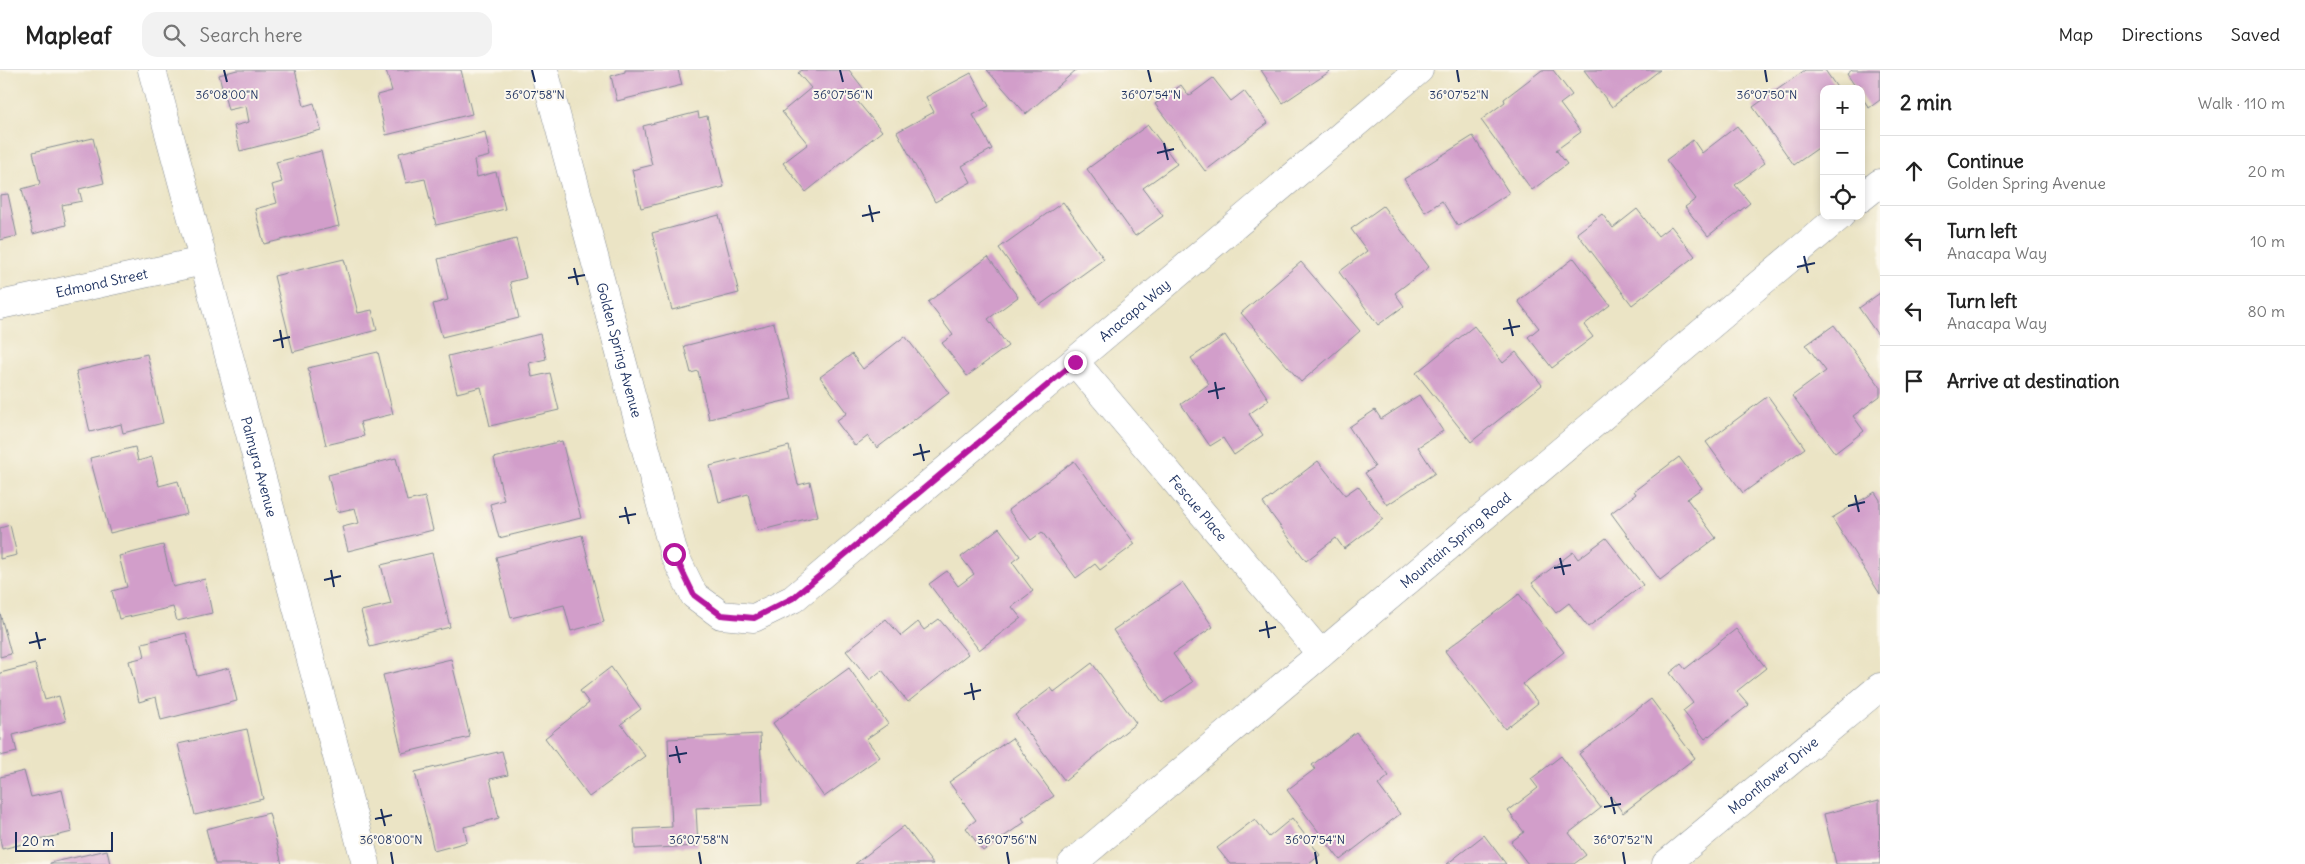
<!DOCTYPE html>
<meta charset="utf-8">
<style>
body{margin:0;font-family:Delius,sans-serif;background:#f2f2f2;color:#222}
.controls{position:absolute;right:15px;top:15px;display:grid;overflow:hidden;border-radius:10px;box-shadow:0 2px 8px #0003}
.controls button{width:45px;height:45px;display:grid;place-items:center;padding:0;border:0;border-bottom:1px solid #e0e0e0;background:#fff;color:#222;font:25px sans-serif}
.scale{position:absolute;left:15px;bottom:12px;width:98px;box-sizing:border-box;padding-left:5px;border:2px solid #1b2f5e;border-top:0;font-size:14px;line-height:18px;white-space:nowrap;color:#1b2f5e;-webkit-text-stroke:4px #fbf7ec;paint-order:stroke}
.stop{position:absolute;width:15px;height:15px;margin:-11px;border:4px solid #b5179e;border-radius:50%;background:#fff}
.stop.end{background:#b5179e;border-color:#fff;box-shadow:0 1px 5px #0008}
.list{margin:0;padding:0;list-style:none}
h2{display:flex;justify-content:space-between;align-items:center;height:65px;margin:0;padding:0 20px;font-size:21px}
h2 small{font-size:16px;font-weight:400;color:#767676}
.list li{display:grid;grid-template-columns:32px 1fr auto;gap:15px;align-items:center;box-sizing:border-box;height:70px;padding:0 20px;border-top:1px solid #e0e0e0}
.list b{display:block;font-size:19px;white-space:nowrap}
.list p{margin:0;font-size:16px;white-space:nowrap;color:#767676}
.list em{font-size:16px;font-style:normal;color:#767676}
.icon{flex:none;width:28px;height:28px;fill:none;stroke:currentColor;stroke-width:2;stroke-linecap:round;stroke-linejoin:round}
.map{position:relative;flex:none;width:1880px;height:794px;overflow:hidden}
header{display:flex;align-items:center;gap:30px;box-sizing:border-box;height:70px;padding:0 25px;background:#fff;border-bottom:1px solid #e0e0e0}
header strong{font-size:24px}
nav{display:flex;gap:28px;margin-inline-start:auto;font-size:18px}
.search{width:350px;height:45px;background:#f2f2f2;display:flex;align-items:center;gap:12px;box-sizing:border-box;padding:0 18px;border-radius:15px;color:#767676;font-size:19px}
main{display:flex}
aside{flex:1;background:#fff}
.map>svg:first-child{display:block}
.building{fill:#d29eca}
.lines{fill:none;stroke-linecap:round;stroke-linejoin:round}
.street-casing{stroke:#838a92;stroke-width:29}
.street{stroke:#fff;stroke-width:28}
.route{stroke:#b5179e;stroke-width:6}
.ticks{fill:none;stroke:#1b2f5e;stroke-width:2}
.labels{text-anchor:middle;stroke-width:4;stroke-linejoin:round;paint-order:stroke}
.street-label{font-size:14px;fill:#1b2f5e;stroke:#fbf7ec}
.ticks-label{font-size:12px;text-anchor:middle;fill:#1b2f5e;stroke:#fbf7ec;stroke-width:4;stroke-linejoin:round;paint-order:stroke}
</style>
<header>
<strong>Mapleaf</strong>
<div class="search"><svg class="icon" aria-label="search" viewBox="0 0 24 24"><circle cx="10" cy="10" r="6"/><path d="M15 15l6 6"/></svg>Search here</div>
<nav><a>Map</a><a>Directions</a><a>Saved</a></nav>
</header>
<main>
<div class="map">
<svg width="1880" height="794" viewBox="0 0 1880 794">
<rect width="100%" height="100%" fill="#fbf7ec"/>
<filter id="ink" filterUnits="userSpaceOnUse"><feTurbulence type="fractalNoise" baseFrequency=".02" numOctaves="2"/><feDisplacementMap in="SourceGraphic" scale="10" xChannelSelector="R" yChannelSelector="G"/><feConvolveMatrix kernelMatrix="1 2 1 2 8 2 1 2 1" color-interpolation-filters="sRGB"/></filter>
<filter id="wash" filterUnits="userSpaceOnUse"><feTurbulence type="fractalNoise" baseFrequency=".0096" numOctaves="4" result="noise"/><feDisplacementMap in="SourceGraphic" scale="20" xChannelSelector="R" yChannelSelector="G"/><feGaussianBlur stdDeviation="1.12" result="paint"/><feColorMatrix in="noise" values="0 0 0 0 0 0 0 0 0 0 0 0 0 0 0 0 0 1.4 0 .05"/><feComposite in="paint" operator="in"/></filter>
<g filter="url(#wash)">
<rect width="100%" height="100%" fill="#ebe4c5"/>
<g id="blocks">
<g class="building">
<polygon points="237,0 295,0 304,36 314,33 321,60 240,81 234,56 249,52 246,36 228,40 219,5"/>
<polygon points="386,0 461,0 472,44 386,65 377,25 392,21"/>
<polygon points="625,0 678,0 682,15 617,31 611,6 625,2"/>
<polygon points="802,0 849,0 863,18 853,26 882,61 806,122 783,93 808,74 782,42 811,18 798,3"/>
<polygon points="987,0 1076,0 1026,44"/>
<polygon points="1261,0 1332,0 1283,33"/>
<polygon points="1542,0 1553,0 1572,25 1560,34 1581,62 1556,80 1567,94 1532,120 1481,50 1505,32 1504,29"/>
<polygon points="1584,0 1660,0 1612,37"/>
<polygon points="1805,0 1825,0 1838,19 1824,19 1824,74 1794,95 1753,37"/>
<polygon points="1852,0 1880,0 1880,30 1869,38 1861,26 1861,19 1857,19 1847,4"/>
<polygon points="971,3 989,36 973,45 992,79 962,96 971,112 935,132 897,62 934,42 926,27"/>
<polygon points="1213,8 1231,31 1244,21 1268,53 1205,101 1155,34 1181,15 1189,26"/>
<polygon points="698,42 699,48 707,46 724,117 641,138 632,100 652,95 643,56"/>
<polygon points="1148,55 1177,94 1143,118 1163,146 1135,166 1087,99"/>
<polygon points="1737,56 1765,93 1735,115 1750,133 1708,166 1685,137 1696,129 1666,90 1693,70 1702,83"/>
<polygon points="485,62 490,86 474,90 477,107 496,102 505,139 436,155 425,109 406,113 399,83"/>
<polygon points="1473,66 1509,123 1458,156 1442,131 1425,142 1404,109"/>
<polygon points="93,68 104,113 79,119 82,131 62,135 66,155 33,164 22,119 40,114 33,82"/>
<polygon points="321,81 339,156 264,174 255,139 277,133 272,115 282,112 276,92"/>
<polygon points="8,124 17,166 0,170 0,125"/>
<polygon points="1063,132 1104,189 1040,235 999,178"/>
<polygon points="1383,136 1429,197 1395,223 1404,236 1378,255 1339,202 1367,181 1351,159"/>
<polygon points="1637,139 1658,166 1671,156 1695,186 1632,235 1577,163 1602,144 1613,158"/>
<polygon points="719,145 739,223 672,240 652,163"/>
<polygon points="516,169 526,208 510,212 519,248 442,267 433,234 448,230 438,189"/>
<polygon points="988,187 1018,227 988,249 1008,276 967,306 942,273 953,265 928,232"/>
<polygon points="1574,188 1610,235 1584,255 1593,267 1552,298 1528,267 1539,258 1518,231"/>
<polygon points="344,189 358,243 372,240 377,260 293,282 274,206"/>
<polygon points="1301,192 1360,261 1301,312 1241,243"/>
<polygon points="1880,223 1880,268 1859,238"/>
<polygon points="774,253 792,329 709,349 698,301 691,303 684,276"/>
<polygon points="1834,255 1880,316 1880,326 1853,346 1864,361 1835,383 1792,326 1826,301 1806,275"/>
<polygon points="1474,256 1503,293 1516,282 1542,315 1471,372 1416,303"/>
<polygon points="540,264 546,289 529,293 532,307 550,303 559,340 490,356 481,317 457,323 448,286"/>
<polygon points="1225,265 1269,330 1249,344 1263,365 1234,385 1223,368 1210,376 1181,334 1209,314 1191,288"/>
<polygon points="905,266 949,323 877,378 868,366 855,376 836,351 847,343 820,307 852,284 863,299"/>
<polygon points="378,282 393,344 360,352 364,366 326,375 308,298"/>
<polygon points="147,284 163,353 123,363 121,354 90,362 76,301"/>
<polygon points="1419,325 1443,361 1418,377 1435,403 1387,435 1365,403 1375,397 1349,357 1375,340 1381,349"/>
<polygon points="1768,326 1805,378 1743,423 1706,372"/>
<polygon points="562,371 581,448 499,468 490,434 504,430 494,388"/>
<polygon points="789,376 798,415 810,412 818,446 758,461 748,424 719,432 710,396"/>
<polygon points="135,377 138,391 152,387 159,416 178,411 187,444 110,463 90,388"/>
<polygon points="1679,387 1702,418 1687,429 1716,468 1660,510 1611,443 1636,424 1634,421"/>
<polygon points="396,388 407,431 425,427 433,460 348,481 342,457 359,453 355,438 337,442 328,405"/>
<polygon points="1074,391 1135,474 1100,500 1095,494 1076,508 1042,462 1031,470 1008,440"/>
<polygon points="1318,391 1345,425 1358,416 1383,449 1344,479 1336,468 1306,491 1263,433"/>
<polygon points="1875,422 1880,430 1880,524 1832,448"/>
<polygon points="10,455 17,485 0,489 0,458"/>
<polygon points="999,458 1020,486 1012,492 1033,521 1012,537 1021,548 979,580 929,514 947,501 958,516 974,504 961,487"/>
<polygon points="582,465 604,552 571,561 564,535 511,548 496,487"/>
<polygon points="1606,468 1643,515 1588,557 1569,533 1556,543 1532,513 1573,482 1578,489"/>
<polygon points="163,475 173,517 205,509 212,543 177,551 173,537 119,549 112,521 127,517 119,486"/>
<polygon points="432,483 450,557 370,577 361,541 391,534 381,495"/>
<polygon points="1183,513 1213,557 1173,584 1193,612 1162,633 1113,560"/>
<polygon points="1519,524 1564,582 1523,614 1538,633 1505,659 1445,581"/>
<polygon points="0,543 11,584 0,587"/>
<polygon points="886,549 901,566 918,552 924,560 939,549 968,584 908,632 882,600 870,610 846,581"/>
<polygon points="1736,559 1766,598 1737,621 1749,635 1705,669 1683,641 1693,633 1670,603 1681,594 1685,599"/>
<polygon points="186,563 197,606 229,598 237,631 161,650 156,627 139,632 129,591 145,587 142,573"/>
<polygon points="451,589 470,667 402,683 383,605"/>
<polygon points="1092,593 1136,653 1065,711 1015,645 1051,618 1054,622"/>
<polygon points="35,594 45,630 59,626 66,651 13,665 17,682 0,686 0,603"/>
<polygon points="611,597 641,639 621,654 645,686 589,727 545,668 589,633 580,621"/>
<polygon points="849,598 888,654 866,669 880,687 824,727 773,653"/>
<polygon points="1651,629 1695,688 1623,743 1579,684"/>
<polygon points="247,659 263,729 195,745 178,674"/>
<polygon points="1356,662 1389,706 1378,715 1400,744 1340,790 1287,720 1315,699 1312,695"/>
<polygon points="760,664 763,735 696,738 698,776 635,779 634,759 672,757 668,669"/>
<polygon points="1012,668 1054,726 1022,748 1025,752 983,781 966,758 976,750 949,712"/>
<polygon points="502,681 508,705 490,709 499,748 464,757 467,772 434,781 415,702"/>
<polygon points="1561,686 1601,738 1569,763 1586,785 1574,794 1528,794 1511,772 1524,762 1508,741 1538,718 1531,709"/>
<polygon points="24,701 31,727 62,720 72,762 2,779 0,770 0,707"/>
<polygon points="1879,730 1880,794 1836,794 1824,744"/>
<polygon points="269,743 282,794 215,794 206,759"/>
<polygon points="1292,748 1320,785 1309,794 1230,794 1217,778 1255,749 1269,767"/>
<polygon points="904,756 933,794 855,794"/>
<polygon points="1484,765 1506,794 1447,794"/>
<polygon points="107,780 110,794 50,794 50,793"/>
</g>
</g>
</g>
<g filter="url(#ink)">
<use href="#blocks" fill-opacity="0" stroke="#838a92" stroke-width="1"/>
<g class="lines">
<g class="street-casing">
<g id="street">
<path id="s1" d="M152,0l214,794"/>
<path id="s2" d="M544,0l130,484 20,41 27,20 33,3 39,-19 626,-529"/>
<polyline points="1861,128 1880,113"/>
<path id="s3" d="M0,235l203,-44"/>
<path id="s4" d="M1075,292l246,292"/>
<path id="s5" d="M1072,794l768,-648"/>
<path id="s6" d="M1666,794l214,-177"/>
</g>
</g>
<use href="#street" class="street"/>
</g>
</g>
<g class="lines" filter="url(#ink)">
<polyline class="route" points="674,484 694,525 721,545 754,548 793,528 1075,292"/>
</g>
<path class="ticks" d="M224,0l3,12M532,0l3,12M840,0l3,12M1148,0l3,12M1457,0l2,12M1765,0l2,12M1164,73l4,17M1157,83l17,-4M869,135l4,17M862,146l18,-4M1804,186l4,17M1797,197l18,-4M574,198l4,17M568,208l17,-3M1509,249l4,17M1503,259l17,-3M280,260l3,18M273,271l17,-4M1215,312l3,17M1208,322l17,-4M920,374l4,17M913,385l17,-4M1855,425l4,17M1848,436l17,-4M625,437l4,17M619,447l17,-3M1560,488l4,17M1554,498l17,-3M331,500l3,17M324,510l17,-4M1266,551l3,17M1259,561l17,-4M36,562l4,17M29,573l17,-4M971,613l3,17M964,624l17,-4M676,676l4,17M669,686l18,-3M1611,727l4,17M1604,737l17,-3M381,739l4,17M375,749l17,-4M391,782l2,12M699,782l2,12M1007,782l2,12M1315,782l2,12M1623,782l2,12"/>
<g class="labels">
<g class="street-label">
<text dy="5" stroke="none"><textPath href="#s3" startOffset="104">Edmond Street</textPath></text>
<text dy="5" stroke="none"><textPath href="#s2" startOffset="1104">Anacapa Way</textPath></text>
<text dy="5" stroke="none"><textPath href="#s2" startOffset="290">Golden Spring Avenue</textPath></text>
<text dy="5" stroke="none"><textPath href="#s1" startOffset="411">Palmyra Avenue</textPath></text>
<text dy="5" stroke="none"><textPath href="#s4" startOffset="191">Fescue Place</textPath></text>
<text dy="5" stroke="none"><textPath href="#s5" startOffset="502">Mountain Spring Road</textPath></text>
<text dy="5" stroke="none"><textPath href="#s6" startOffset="139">Moonflower Drive</textPath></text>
</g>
</g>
<g class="ticks-label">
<text x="227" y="29">36°08'00"N</text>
<text x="535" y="29">36°07'58"N</text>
<text x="843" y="29">36°07'56"N</text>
<text x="1151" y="29">36°07'54"N</text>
<text x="1459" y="29">36°07'52"N</text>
<text x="1767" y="29">36°07'50"N</text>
<text x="391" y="774">36°08'00"N</text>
<text x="699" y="774">36°07'58"N</text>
<text x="1007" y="774">36°07'56"N</text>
<text x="1315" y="774">36°07'54"N</text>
<text x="1623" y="774">36°07'52"N</text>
</g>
</svg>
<div class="controls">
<button>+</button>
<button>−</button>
<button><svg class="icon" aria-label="locate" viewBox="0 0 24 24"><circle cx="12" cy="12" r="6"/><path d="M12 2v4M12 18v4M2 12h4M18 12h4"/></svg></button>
</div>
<div class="scale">20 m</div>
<div class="stop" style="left:674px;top:484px"></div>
<div class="stop end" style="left:1075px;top:292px"></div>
</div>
<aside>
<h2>2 min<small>Walk · 110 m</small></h2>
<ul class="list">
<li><svg class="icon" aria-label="ahead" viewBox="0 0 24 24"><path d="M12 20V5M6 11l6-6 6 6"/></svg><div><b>Continue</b><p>Golden Spring Avenue</p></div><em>20 m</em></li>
<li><svg class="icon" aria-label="left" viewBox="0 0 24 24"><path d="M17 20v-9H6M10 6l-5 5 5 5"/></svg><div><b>Turn left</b><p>Anacapa Way</p></div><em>10 m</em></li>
<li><svg class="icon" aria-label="left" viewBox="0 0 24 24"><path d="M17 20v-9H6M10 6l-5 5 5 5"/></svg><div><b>Turn left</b><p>Anacapa Way</p></div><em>80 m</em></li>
<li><svg class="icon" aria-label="arrive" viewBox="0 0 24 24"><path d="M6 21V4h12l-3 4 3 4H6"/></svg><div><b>Arrive at destination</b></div></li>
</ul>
</aside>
</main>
